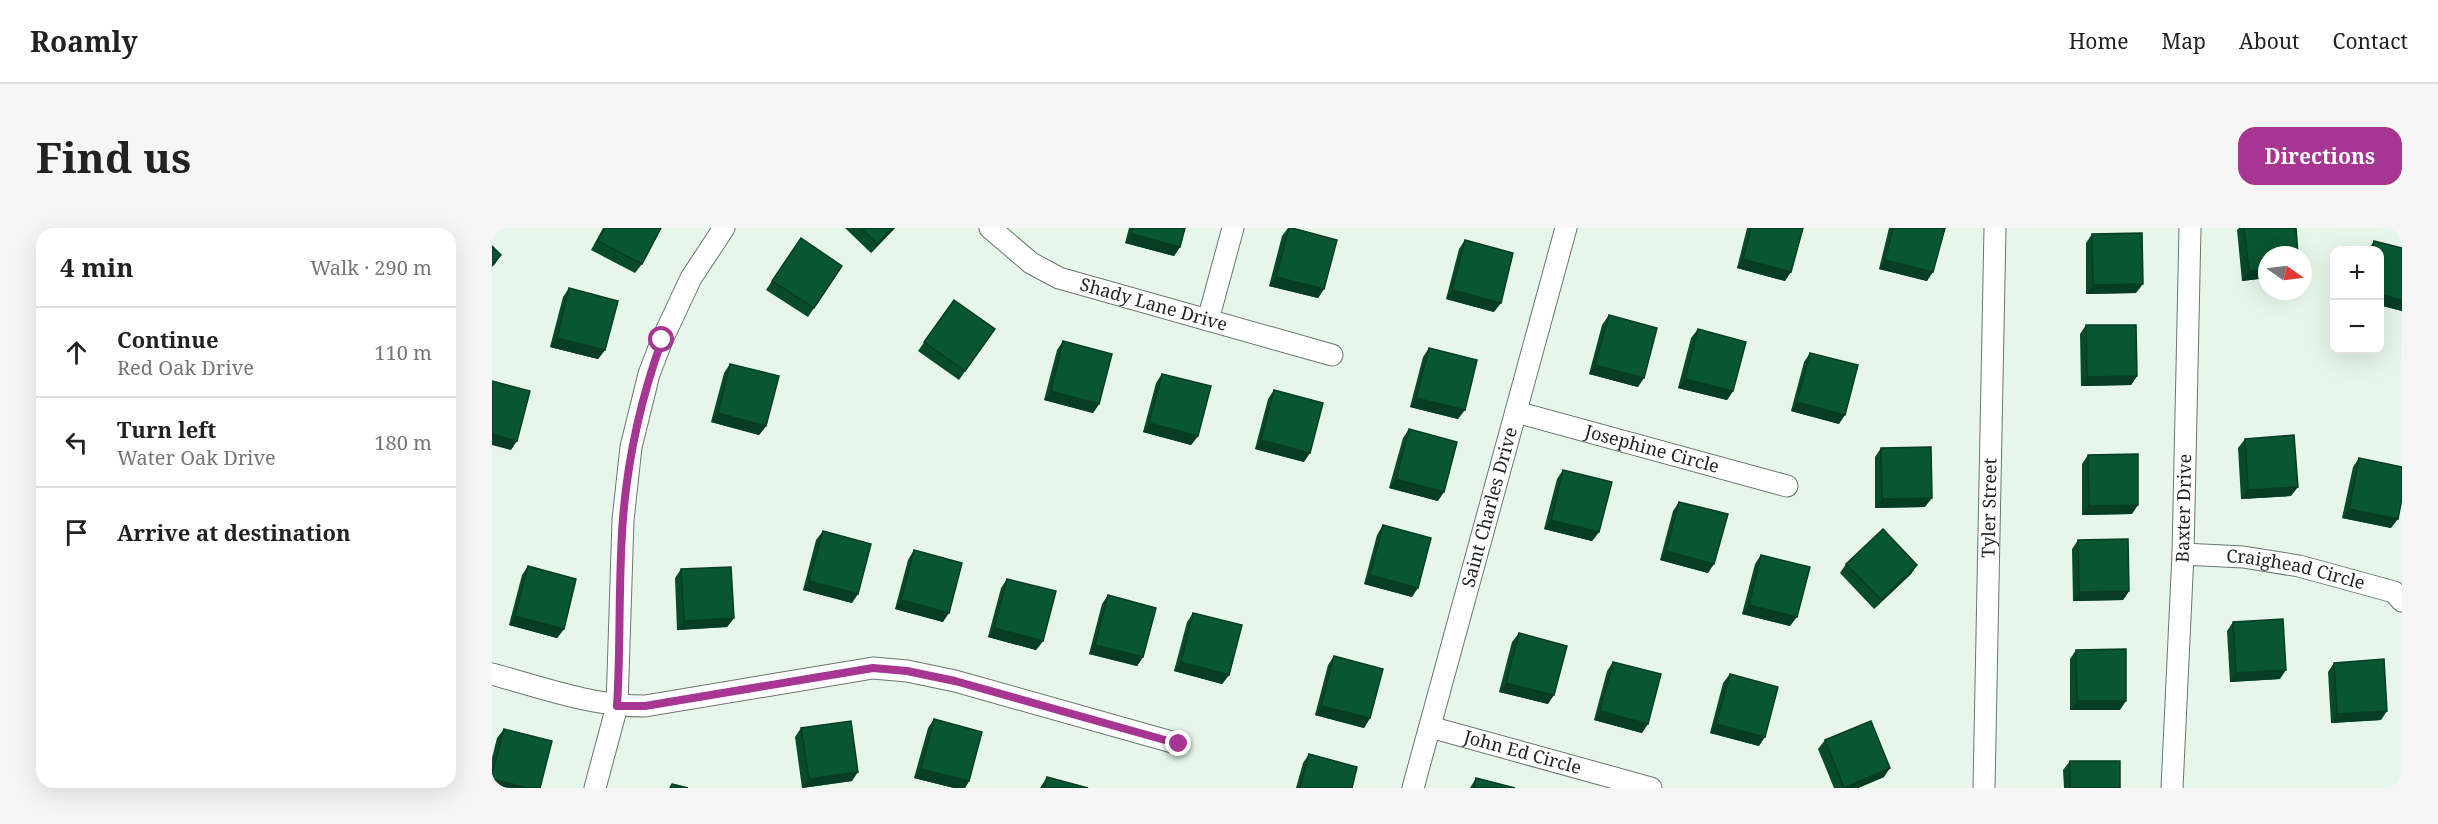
<!DOCTYPE html>
<meta charset="utf-8">
<style>
body{margin:0;font-family:"Noto Serif",serif;background:#f6f6f6;color:#222}
.controls{position:absolute;right:18px;top:18px;display:grid;overflow:hidden;border-radius:12px;box-shadow:0 6px 24px #0002}
.controls button{width:54px;height:54px;display:grid;place-items:center;padding:0;border:0;border-bottom:2px solid #e0e0e0;background:#fff;color:#222;font:30px sans-serif}
.compass{position:absolute;left:1766px;top:18px;width:54px;height:54px;border-radius:50%;background:#fff;box-shadow:0 6px 24px #0002;rotate:104deg}
.stop{position:absolute;width:18px;height:18px;margin:-14px;border:4px solid #a73692;border-radius:50%;background:#fff}
.stop.end{background:#a73692;border-color:#fff;box-shadow:0 2px 6px #0008}
.list{margin:0;padding:0;list-style:none}
h2{display:flex;justify-content:space-between;align-items:center;height:78px;margin:0;padding:0 24px;font-size:26px}
h2 small{font-size:20px;font-weight:400;color:#767676}
.list li{display:grid;grid-template-columns:39px 1fr auto;gap:18px;align-items:center;box-sizing:border-box;height:90px;padding:0 24px;border-top:2px solid #e0e0e0}
.list b{display:block;font-size:22px;white-space:nowrap}
.list p{margin:0;font-size:20px;white-space:nowrap;color:#767676}
.list em{font-size:20px;font-style:normal;color:#767676}
.icon{flex:none;width:33px;height:33px;fill:none;stroke:currentColor;stroke-width:2;stroke-linecap:round;stroke-linejoin:round}
.map{position:relative;flex:none;width:1910px;height:560px;overflow:hidden;border-radius:18px}
header{display:flex;align-items:center;gap:36px;box-sizing:border-box;height:84px;padding:0 30px;background:#fff;border-bottom:2px solid #e0e0e0}
header strong{font-size:28px}
nav{display:flex;gap:33px;margin-inline-start:auto;font-size:21px}
.intro{display:flex;align-items:center;justify-content:space-between;box-sizing:border-box;height:144px;padding:0 36px}
h1{margin:0;font-size:42px}
.button{padding:15px 27px;border-radius:18px;background:#a73692;color:#fff;font-size:21px;font-weight:700}
main{display:flex;gap:36px;padding:0 36px}
aside{flex:1;background:#fff;border-radius:18px;box-shadow:0 6px 24px #0002}
.map>svg:first-child{display:block}
.lines{fill:none;stroke-linecap:round;stroke-linejoin:round}
.minor-casing{stroke:#69776e;stroke-width:23}
.minor{stroke:#fff;stroke-width:21}
.wall{fill:#074b2b}
.shaded-wall{fill:#063d23}
.building{fill:#085732;stroke:#063d23;stroke-width:1.5}
.route{stroke:#a73692;stroke-width:8}
.labels{text-anchor:middle;stroke-width:6;stroke-linejoin:round;paint-order:stroke}
.street-label{font-size:18px;fill:#1f2420;stroke:#fff}
</style>
<header>
<strong>Roamly</strong>
<nav><a>Home</a><a>Map</a><a>About</a><a>Contact</a></nav>
</header>
<div class="intro"><h1>Find us</h1><a class="button">Directions</a></div>
<main>
<aside>
<h2>4 min<small>Walk · 290 m</small></h2>
<ul class="list">
<li><svg class="icon" aria-label="ahead" viewBox="0 0 24 24"><path d="M12 20V5M6 11l6-6 6 6"/></svg><div><b>Continue</b><p>Red Oak Drive</p></div><em>110 m</em></li>
<li><svg class="icon" aria-label="left" viewBox="0 0 24 24"><path d="M17 20v-9H6M10 6l-5 5 5 5"/></svg><div><b>Turn left</b><p>Water Oak Drive</p></div><em>180 m</em></li>
<li><svg class="icon" aria-label="arrive" viewBox="0 0 24 24"><path d="M6 21V4h12l-3 4 3 4H6"/></svg><div><b>Arrive at destination</b></div></li>
</ul>
</aside>
<div class="map">
<svg width="1910" height="560" viewBox="0 0 1910 560">
<rect width="100%" height="100%" fill="#e6f6eb"/>
<g class="lines">
<g class="minor-casing">
<g id="minor">
<path id="s1" d="M498,0l41,35 28,15 273,77"/>
<polyline points="716,92 741,0"/>
<path id="s2" d="M1024,184l271,74"/>
<path id="s3" d="M1691,326l60,3 56,9 95,26 8,9"/>
<path d="M0,446c51,14 100,32 153,32l228,-38 34,3 48,10 224,63"/>
<path id="s4" d="M938,499l221,61"/>
<polyline points="103,560 125,478 131,292 139,219 157,146 170,112 199,50 232,0"/>
<path id="s5" d="M921,560l153,-560"/>
<path id="s6" d="M1492,560l11,-560"/>
<path id="s7" d="M1680,560l11,-234 7,-326"/>
</g>
</g>
<use href="#minor" class="minor"/>
</g>
<g class="wall">
<polygon points="111,0 169,0 150,36 143,45 99,22"/>
<polygon points="353,0 403,0 379,25"/>
<polygon points="637,0 693,0 688,19 682,28 633,15"/>
<polygon points="796,0 832,61 826,70 777,58 790,8"/>
<polygon points="1255,0 1311,0 1293,53 1245,40"/>
<polygon points="1397,0 1453,0 1435,53 1387,41"/>
<polygon points="1747,0 1804,0 1775,27 1775,50 1750,53 1745,2"/>
<polygon points="1600,6 1644,65 1594,66 1594,15"/>
<polygon points="309,10 350,38 316,89 274,62"/>
<polygon points="973,12 1002,84 954,71 967,21"/>
<polygon points="1882,13 1910,20 1910,83 1887,77 1887,22 1876,22"/>
<polygon points="77,60 113,122 106,131 58,119 71,69"/>
<polygon points="462,72 503,101 467,152 426,123"/>
<polygon points="1117,87 1146,159 1097,146 1110,97"/>
<polygon points="1594,97 1645,148 1639,157 1589,158 1588,106"/>
<polygon points="1206,101 1241,163 1235,172 1186,160 1199,110"/>
<polygon points="571,113 607,176 601,185 552,172 565,122"/>
<polygon points="937,120 966,191 918,179 931,129"/>
<polygon points="1318,125 1347,196 1299,183 1312,134"/>
<polygon points="238,136 274,198 267,207 219,194 232,145"/>
<polygon points="670,146 706,208 699,217 651,204 664,155"/>
<polygon points="782,162 812,234 763,221 776,171"/>
<polygon points="917,201 946,273 897,260 911,210"/>
<polygon points="1753,211 1799,268 1749,271 1746,220"/>
<polygon points="1389,220 1433,279 1383,280 1383,229"/>
<polygon points="1596,227 1640,286 1590,287 1590,236"/>
<polygon points="1867,230 1899,300 1850,290 1861,239"/>
<polygon points="1071,242 1107,304 1100,313 1052,301 1065,251"/>
<polygon points="1187,274 1216,345 1168,332 1181,283"/>
<polygon points="891,297 920,369 872,356 885,307"/>
<polygon points="331,303 360,375 311,362 324,312"/>
<polygon points="1586,312 1637,363 1631,372 1581,373 1580,321"/>
<polygon points="422,322 451,394 403,381 416,332"/>
<polygon points="1269,327 1298,398 1250,386 1263,336"/>
<polygon points="1354,336 1425,337 1419,346 1382,381 1348,345"/>
<polygon points="36,338 72,401 65,410 17,397 30,347"/>
<polygon points="189,341 242,390 235,399 185,402 183,350"/>
<polygon points="515,351 551,413 544,422 496,409 509,360"/>
<polygon points="616,367 651,429 645,438 597,426 610,376"/>
<polygon points="701,385 737,447 730,456 682,443 695,394"/>
<polygon points="1741,394 1788,451 1738,454 1735,403"/>
<polygon points="1027,405 1056,476 1007,464 1020,414"/>
<polygon points="1584,422 1628,482 1578,482 1578,431"/>
<polygon points="842,428 878,490 872,500 823,487 836,437"/>
<polygon points="1121,434 1150,505 1102,492 1115,443"/>
<polygon points="1842,435 1889,492 1839,495 1836,444"/>
<polygon points="1238,446 1267,518 1218,505 1231,455"/>
<polygon points="442,491 477,553 473,560 462,560 422,550 436,500"/>
<polygon points="309,500 360,553 310,560 303,509"/>
<polygon points="12,501 0,560 0,530 5,510"/>
<polygon points="1333,512 1392,549 1366,560 1342,560 1326,521"/>
<polygon points="817,526 860,560 804,560 811,535"/>
<polygon points="1578,533 1628,560 1572,560 1571,542"/>
<polygon points="555,549 596,560 548,560"/>
<polygon points="984,550 1023,560 978,560"/>
</g>
<g class="shaded-wall">
<polygon points="400,0 403,0 379,25 385,16"/>
<polygon points="640,6 688,19 682,28 633,15"/>
<polygon points="9,27 3,36 0,39 0,36"/>
<polygon points="1251,31 1299,44 1293,53 1245,40"/>
<polygon points="1393,32 1441,44 1435,53 1387,41"/>
<polygon points="1775,42 1775,50 1750,53 1757,43"/>
<polygon points="784,49 832,61 826,70 777,58"/>
<polygon points="1651,56 1644,65 1594,66 1601,57"/>
<polygon points="960,62 1009,75 1002,84 954,71"/>
<polygon points="1887,66 1910,72 1910,83 1887,77"/>
<polygon points="65,110 113,122 106,131 58,119"/>
<polygon points="1103,137 1152,150 1146,159 1097,146"/>
<polygon points="1645,148 1639,157 1589,158 1595,149"/>
<polygon points="1193,151 1241,163 1235,172 1186,160"/>
<polygon points="559,163 607,176 601,185 552,172"/>
<polygon points="924,170 973,182 966,191 918,179"/>
<polygon points="1305,174 1353,187 1347,196 1299,183"/>
<polygon points="226,185 274,198 267,207 219,194"/>
<polygon points="657,195 706,208 699,217 651,204"/>
<polygon points="0,206 25,213 19,222 0,217"/>
<polygon points="769,212 818,225 812,234 763,221"/>
<polygon points="904,251 952,264 946,273 897,260"/>
<polygon points="1806,259 1799,268 1749,271 1756,262"/>
<polygon points="1440,270 1433,279 1383,280 1390,271"/>
<polygon points="1646,277 1640,286 1590,287 1597,278"/>
<polygon points="1857,281 1906,291 1899,300 1850,290"/>
<polygon points="1059,292 1107,304 1100,313 1052,301"/>
<polygon points="1174,323 1222,336 1216,345 1168,332"/>
<polygon points="1425,337 1419,346 1382,381 1389,372"/>
<polygon points="878,347 926,360 920,369 872,356"/>
<polygon points="317,353 366,366 360,375 311,362"/>
<polygon points="1637,363 1631,372 1581,373 1587,364"/>
<polygon points="409,372 457,385 451,394 403,381"/>
<polygon points="1257,377 1305,389 1298,398 1250,386"/>
<polygon points="23,388 72,401 65,410 17,397"/>
<polygon points="242,390 235,399 185,402 192,393"/>
<polygon points="502,400 551,413 544,422 496,409"/>
<polygon points="603,417 651,429 645,438 597,426"/>
<polygon points="689,434 737,447 730,456 682,443"/>
<polygon points="1794,442 1788,451 1738,454 1744,445"/>
<polygon points="1014,455 1062,467 1056,476 1007,464"/>
<polygon points="1585,473 1634,473 1628,482 1578,482"/>
<polygon points="829,478 878,490 872,500 823,487"/>
<polygon points="1108,483 1156,496 1150,505 1102,492"/>
<polygon points="1895,483 1889,492 1839,495 1845,486"/>
<polygon points="1224,496 1273,509 1267,518 1218,505"/>
<polygon points="1398,540 1392,549 1366,560 1352,560"/>
<polygon points="429,541 477,553 473,560 462,560 422,550"/>
<polygon points="366,544 360,553 310,560 317,551"/>
<polygon points="0,551 36,560 0,560"/>
</g>
<g class="building">
<polygon points="113,0 169,0 150,36 106,13"/>
<polygon points="369,0 400,0 385,16"/>
<polygon points="641,0 693,0 688,19 640,6"/>
<polygon points="797,0 800,0 845,12 832,61 784,49"/>
<polygon points="1259,0 1311,0 1299,44 1251,31"/>
<polygon points="1401,0 1453,0 1441,44 1393,32"/>
<polygon points="1752,0 1804,0 1806,27 1775,27 1775,42 1757,43"/>
<polygon points="1650,5 1651,56 1601,57 1600,6"/>
<polygon points="309,10 350,38 322,80 280,53"/>
<polygon points="973,12 1021,25 1009,75 960,62"/>
<polygon points="1882,13 1910,20 1910,72 1887,66 1887,22 1880,22"/>
<polygon points="0,18 9,27 0,36"/>
<polygon points="77,60 126,73 113,122 65,110"/>
<polygon points="462,72 503,101 473,143 432,114"/>
<polygon points="1117,87 1165,100 1152,150 1103,137"/>
<polygon points="1594,97 1644,97 1645,148 1595,149"/>
<polygon points="1206,101 1254,114 1241,163 1193,151"/>
<polygon points="571,113 620,126 607,176 559,163"/>
<polygon points="937,120 985,132 973,182 924,170"/>
<polygon points="1318,125 1366,137 1353,187 1305,174"/>
<polygon points="238,136 287,148 274,198 226,185"/>
<polygon points="670,146 719,158 706,208 657,195"/>
<polygon points="0,153 38,163 25,213 0,206"/>
<polygon points="782,162 831,175 818,225 769,212"/>
<polygon points="917,201 965,214 952,264 904,251"/>
<polygon points="1802,207 1806,259 1756,262 1753,211"/>
<polygon points="1439,219 1440,270 1390,271 1389,220"/>
<polygon points="1646,226 1646,277 1597,278 1596,227"/>
<polygon points="1867,230 1910,239 1910,270 1906,291 1857,281"/>
<polygon points="1071,242 1120,254 1107,304 1059,292"/>
<polygon points="1187,274 1236,286 1222,336 1174,323"/>
<polygon points="891,297 939,310 926,360 878,347"/>
<polygon points="1391,301 1425,337 1389,372 1354,336"/>
<polygon points="331,303 379,316 366,366 317,353"/>
<polygon points="1636,311 1637,363 1587,364 1586,312"/>
<polygon points="422,322 470,335 457,385 409,372"/>
<polygon points="1269,327 1318,339 1305,389 1257,377"/>
<polygon points="36,338 84,351 72,401 23,388"/>
<polygon points="239,339 242,390 192,393 189,341"/>
<polygon points="515,351 564,363 551,413 502,400"/>
<polygon points="616,367 664,380 651,429 603,417"/>
<polygon points="701,385 750,397 737,447 689,434"/>
<polygon points="1791,391 1794,442 1744,445 1741,394"/>
<polygon points="1027,405 1075,418 1062,467 1014,455"/>
<polygon points="1634,421 1634,473 1585,473 1584,422"/>
<polygon points="842,428 891,441 878,490 829,478"/>
<polygon points="1892,431 1895,483 1845,486 1842,435"/>
<polygon points="1121,434 1169,446 1156,496 1108,483"/>
<polygon points="1238,446 1286,459 1273,509 1224,496"/>
<polygon points="442,491 490,504 477,553 429,541"/>
<polygon points="359,493 366,544 317,551 309,500"/>
<polygon points="1379,493 1398,540 1352,560 1333,512"/>
<polygon points="12,501 60,513 48,560 36,560 0,551 0,546"/>
<polygon points="817,526 865,539 860,560 808,560"/>
<rect x="1578" y="533" width="50" height="27"/>
<polygon points="555,549 596,560 552,560"/>
<polygon points="984,550 1023,560 982,560"/>
<polygon points="180,556 196,560 178,560"/>
</g>
<g class="lines">
<path class="route" d="M170,112c-21,58 -34,117 -39,178 -5,63 -2,126 -6,188h28l228,-38 34,3 48,10 224,63"/>
</g>
<g class="labels">
<g class="street-label">
<text dy="6" stroke="none"><textPath href="#s1" startOffset="184">Shady Lane Drive</textPath></text>
<text dy="6" stroke="none"><textPath href="#s2" startOffset="141">Josephine Circle</textPath></text>
<text dy="6" stroke="none"><textPath href="#s5" startOffset="291">Saint Charles Drive</textPath></text>
<text dy="6" stroke="none"><textPath href="#s6" startOffset="280">Tyler Street</textPath></text>
<text dy="6" stroke="none"><textPath href="#s7" startOffset="280">Baxter Drive</textPath></text>
<text dy="6" stroke="none"><textPath href="#s3" startOffset="114">Craighead Circle</textPath></text>
<text dy="6" stroke="none"><textPath href="#s4" startOffset="96">John Ed Circle</textPath></text>
</g>
</g>
</svg>
<div class="controls">
<button>+</button>
<button>−</button>
</div>
<svg class="compass" viewBox="-18 -18 36 36"><path d="M0-13l5 13h-10z" fill="#e53935"/><path d="M0 13l5-13h-10z" fill="#767676"/></svg>
<div class="stop" style="left:170px;top:112px"></div>
<div class="stop end" style="left:687px;top:516px"></div>
</div>
</main>
